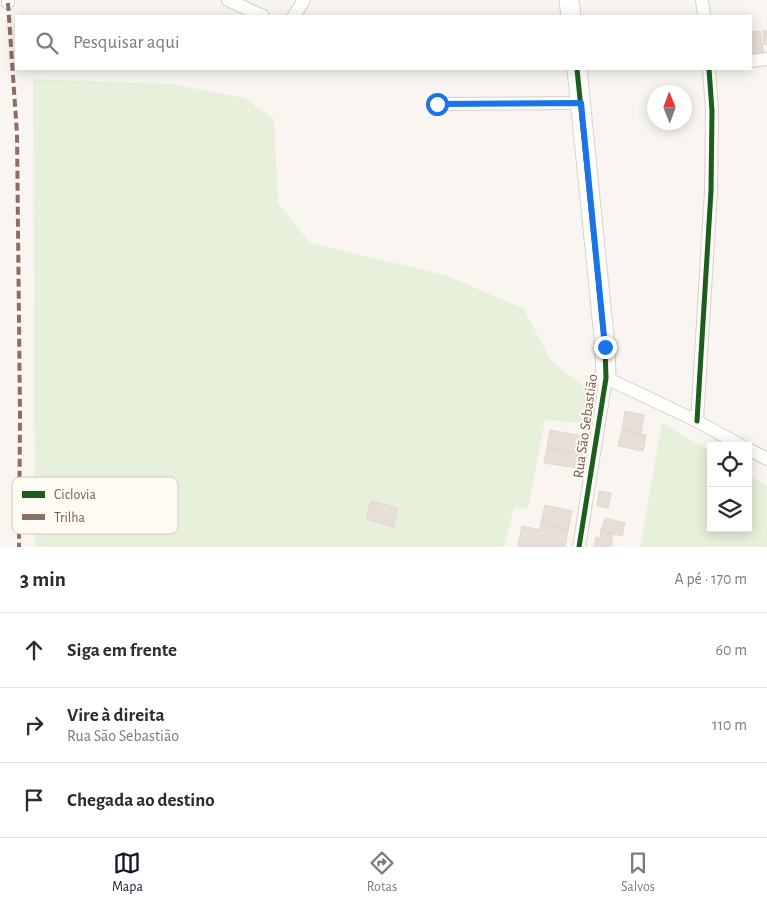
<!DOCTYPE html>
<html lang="pt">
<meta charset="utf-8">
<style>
body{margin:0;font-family:"Alegreya Sans",sans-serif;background:#f2f2f3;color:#2b2b33}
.controls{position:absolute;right:15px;bottom:15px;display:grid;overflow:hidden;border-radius:0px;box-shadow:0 2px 12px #0003}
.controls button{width:45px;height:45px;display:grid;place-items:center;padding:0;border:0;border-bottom:1px solid #e1e1e2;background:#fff;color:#2b2b33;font:25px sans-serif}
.compass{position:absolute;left:647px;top:85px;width:45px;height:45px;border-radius:50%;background:#fff;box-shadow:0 2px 12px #0003;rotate:359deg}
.stop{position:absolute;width:15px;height:15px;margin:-11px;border:4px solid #1a73e8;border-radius:50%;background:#fff}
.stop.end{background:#1a73e8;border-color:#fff;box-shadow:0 1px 5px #0008}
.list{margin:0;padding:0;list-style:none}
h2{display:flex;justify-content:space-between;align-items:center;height:65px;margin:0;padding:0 20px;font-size:21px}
h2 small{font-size:16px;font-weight:400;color:#7c7c81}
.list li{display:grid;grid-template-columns:32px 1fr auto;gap:15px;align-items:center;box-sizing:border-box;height:75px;padding:0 20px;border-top:1px solid #e1e1e2}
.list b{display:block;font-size:19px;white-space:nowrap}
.list p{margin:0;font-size:16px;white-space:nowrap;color:#7c7c81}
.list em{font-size:16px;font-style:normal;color:#7c7c81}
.icon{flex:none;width:28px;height:28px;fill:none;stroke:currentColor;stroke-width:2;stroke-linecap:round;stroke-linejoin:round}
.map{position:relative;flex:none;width:767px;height:547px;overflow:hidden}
.search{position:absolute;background:#fff;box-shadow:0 2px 12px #0003;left:15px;right:15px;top:15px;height:55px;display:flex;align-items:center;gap:12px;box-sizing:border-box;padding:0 18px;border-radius:0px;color:#7c7c81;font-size:19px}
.sheet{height:290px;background:#fff}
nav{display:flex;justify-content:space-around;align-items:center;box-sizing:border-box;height:70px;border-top:1px solid #e1e1e2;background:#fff;font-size:14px;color:#7c7c81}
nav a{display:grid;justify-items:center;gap:2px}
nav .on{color:#111827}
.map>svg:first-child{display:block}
.green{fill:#e7f0db}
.building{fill:#e6ded7;stroke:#e2d8d2}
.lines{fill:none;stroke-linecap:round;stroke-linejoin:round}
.street-casing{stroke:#d7d1cb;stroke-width:14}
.secondary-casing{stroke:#d9d2cb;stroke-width:21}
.street{stroke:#fefefd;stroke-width:12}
.secondary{stroke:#fefefd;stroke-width:19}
.quiet{stroke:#8d6e63;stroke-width:4;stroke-dasharray:8 4;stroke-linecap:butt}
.cycleway-casing{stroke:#fffaf3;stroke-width:8}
.cycleway{stroke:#1b5e20;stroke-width:5}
.route{stroke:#1a73e8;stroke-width:6}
.labels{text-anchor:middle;stroke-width:4;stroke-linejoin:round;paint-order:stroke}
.street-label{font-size:15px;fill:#7a5c4d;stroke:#fffaf3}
.key{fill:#fffaf3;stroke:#d7cbc1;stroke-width:1}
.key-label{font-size:14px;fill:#7a5c4d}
</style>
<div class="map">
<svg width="767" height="547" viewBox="0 0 767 547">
<rect width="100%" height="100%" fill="#f9f5f0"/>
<g class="green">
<polygon points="33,79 172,84 244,98 274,119 278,203 310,243 445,275 524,309 551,361 594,395 590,424 545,420 528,509 514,507 504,547 35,547"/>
<polygon points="662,423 711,452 711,528 748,528 748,475 767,486 767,547 640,547"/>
</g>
<g class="building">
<polygon points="767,30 767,44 764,45 763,31"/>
<polygon points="760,31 764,54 751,55 751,32"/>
<polygon points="625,411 644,415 641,434 622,430"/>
<polygon points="550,430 588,437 585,454 547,448"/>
<polygon points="622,430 646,435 643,451 618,446"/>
<polygon points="547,448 585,454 583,469 544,463"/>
<polygon points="599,491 611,493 608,508 597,506"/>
<polygon points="371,501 398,508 393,527 366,519"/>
<polygon points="545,505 572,511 568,530 541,523"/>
<polygon points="605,518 625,523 622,536 601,530"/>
<polygon points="541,523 568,530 565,547 522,547 518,546 522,526 540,530"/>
<polygon points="601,530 613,534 611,547 594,547 596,537 600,538"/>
</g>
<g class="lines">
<g class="street-casing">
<g id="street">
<polyline points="8,0 8,3"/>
<polyline points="228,0 263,16"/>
<polyline points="702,0 704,16"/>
<polyline points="294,16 304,0"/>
<polyline points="751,61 767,59"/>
<polyline points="437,104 581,103"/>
<polyline points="697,421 711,191 712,111 709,69"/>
<polyline points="748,449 767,459"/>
<polyline points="579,547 606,378 697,421 742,446"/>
</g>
</g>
<g class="secondary-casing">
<g id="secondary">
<polyline points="569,0 571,16"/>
<polyline points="577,69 605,347 606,378"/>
</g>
</g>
<use href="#street" class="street"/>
<use href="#secondary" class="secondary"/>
<polyline class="quiet" points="8,3 17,134 20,415 19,547"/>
<g class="cycleway-casing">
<g id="cycleway">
<polyline points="577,69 605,347 606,378 579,547"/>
<polyline points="697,421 711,191 712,111 709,69"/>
</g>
</g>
<use href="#cycleway" class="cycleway"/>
</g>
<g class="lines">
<polyline class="route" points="437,104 581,103 605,347"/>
</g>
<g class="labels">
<g class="street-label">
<text transform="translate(585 426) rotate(-82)" y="5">Rua São Sebastião</text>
</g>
</g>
<rect x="12" y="477" width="166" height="57" rx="8" class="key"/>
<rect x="22" y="491" width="23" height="7" fill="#1b5e20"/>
<rect x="22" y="514" width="23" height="6" fill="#8d6e63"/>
<g class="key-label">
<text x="54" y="499">Ciclovia</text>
<text x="54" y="522">Trilha</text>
</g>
</svg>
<div class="controls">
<button><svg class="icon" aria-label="locate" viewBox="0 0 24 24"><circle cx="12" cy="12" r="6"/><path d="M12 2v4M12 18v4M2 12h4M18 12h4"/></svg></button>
<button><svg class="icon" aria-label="layers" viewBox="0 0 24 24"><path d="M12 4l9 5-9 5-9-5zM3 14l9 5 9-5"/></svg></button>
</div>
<svg class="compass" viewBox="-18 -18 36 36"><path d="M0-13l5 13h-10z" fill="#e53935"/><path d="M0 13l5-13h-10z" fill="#7c7c81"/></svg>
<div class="stop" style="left:437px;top:104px"></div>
<div class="stop end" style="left:605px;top:347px"></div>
<div class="search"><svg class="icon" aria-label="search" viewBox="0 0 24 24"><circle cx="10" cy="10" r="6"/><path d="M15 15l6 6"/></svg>Pesquisar aqui</div>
</div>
<section class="sheet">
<h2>3 min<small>A pé · 170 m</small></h2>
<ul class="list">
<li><svg class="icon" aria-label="ahead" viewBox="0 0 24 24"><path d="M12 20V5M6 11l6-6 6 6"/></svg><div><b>Siga em frente</b></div><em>60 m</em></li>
<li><svg class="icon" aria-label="right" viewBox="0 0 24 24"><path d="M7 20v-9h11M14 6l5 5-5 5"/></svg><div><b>Vire à direita</b><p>Rua São Sebastião</p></div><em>110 m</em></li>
<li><svg class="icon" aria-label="arrive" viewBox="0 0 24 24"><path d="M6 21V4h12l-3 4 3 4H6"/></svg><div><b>Chegada ao destino</b></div></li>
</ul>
</section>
<nav>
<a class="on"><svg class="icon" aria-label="map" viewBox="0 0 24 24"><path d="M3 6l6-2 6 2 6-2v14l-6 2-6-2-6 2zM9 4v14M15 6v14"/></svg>Mapa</a>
<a><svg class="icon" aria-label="directions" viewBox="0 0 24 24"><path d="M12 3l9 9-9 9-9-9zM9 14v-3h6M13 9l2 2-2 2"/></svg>Rotas</a>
<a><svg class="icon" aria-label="saved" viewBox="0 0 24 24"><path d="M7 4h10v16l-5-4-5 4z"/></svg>Salvos</a>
</nav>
